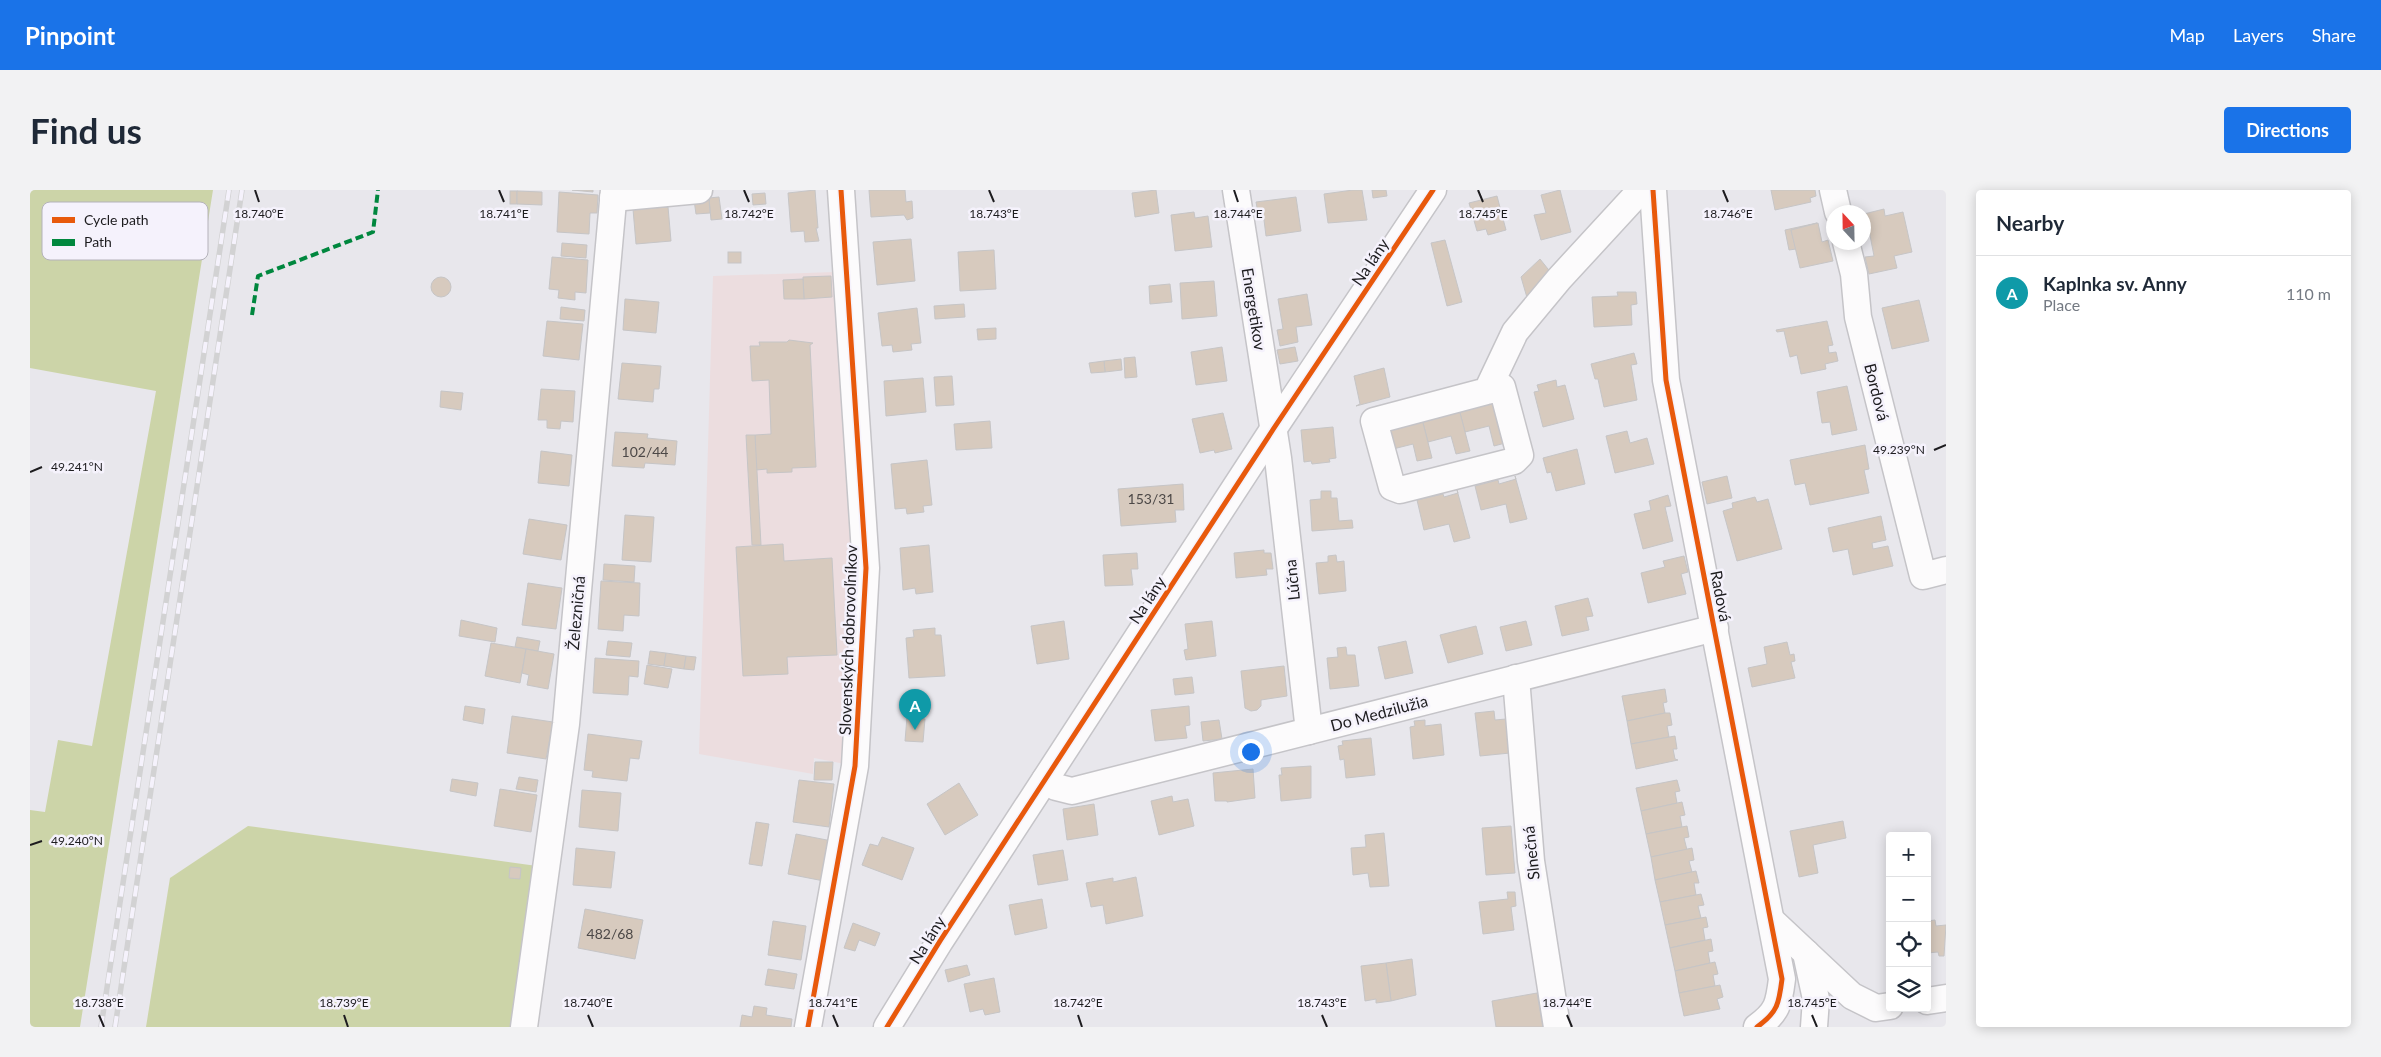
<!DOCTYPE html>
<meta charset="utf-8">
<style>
body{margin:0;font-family:Lato,sans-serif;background:#f2f2f3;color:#1f2937}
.controls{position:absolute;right:15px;bottom:15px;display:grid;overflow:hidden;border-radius:5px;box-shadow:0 2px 12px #0003}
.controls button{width:45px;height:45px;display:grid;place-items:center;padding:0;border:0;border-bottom:1px solid #e0e1e3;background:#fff;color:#1f2937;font:25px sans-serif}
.compass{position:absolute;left:1796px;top:15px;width:45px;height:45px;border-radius:50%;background:#fff;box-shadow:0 2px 12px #0003;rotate:338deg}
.you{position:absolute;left:1220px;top:561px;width:18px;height:18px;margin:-12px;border:4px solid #fff;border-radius:50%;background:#1a73e8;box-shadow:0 0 0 8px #1a73e833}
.badge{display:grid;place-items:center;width:32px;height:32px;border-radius:50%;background:#1a73e8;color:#fff;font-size:16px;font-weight:700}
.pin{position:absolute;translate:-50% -41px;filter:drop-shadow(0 1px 2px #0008)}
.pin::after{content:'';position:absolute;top:26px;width:18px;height:15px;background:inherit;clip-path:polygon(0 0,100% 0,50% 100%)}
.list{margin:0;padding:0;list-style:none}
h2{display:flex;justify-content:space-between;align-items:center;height:65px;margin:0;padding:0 20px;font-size:21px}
h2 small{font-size:16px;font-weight:400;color:#747a83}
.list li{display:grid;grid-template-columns:32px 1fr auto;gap:15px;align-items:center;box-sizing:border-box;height:75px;padding:0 20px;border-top:1px solid #e0e1e3}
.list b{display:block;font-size:19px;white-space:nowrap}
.list p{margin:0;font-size:16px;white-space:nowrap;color:#747a83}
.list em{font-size:16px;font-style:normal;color:#747a83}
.icon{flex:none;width:28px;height:28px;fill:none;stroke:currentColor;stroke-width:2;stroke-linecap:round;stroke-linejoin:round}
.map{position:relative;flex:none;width:1916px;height:837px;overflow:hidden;border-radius:5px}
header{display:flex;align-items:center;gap:30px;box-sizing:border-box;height:70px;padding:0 25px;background:#1a73e8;color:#fff}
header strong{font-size:24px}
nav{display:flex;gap:28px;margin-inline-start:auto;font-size:18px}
.intro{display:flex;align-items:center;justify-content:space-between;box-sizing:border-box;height:120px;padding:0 30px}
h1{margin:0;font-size:35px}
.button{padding:12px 22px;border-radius:5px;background:#1a73e8;color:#fff;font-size:18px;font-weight:700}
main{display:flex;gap:30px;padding:0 30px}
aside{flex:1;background:#fff;border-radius:5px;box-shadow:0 2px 12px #0003}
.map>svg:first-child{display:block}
.education{fill:#ecdddf}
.green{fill:#ccd4a8}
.building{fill:#d7cabe;stroke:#c6c5c6}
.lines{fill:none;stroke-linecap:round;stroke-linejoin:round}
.minor-casing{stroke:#c5c4c8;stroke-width:29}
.minor{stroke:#fcfbfc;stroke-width:26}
.rail-casing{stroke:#d2d2d3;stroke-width:5.5}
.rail{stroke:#f5f2fc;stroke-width:4;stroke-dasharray:11;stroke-linecap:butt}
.quiet{stroke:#00873e;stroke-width:4;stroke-dasharray:8 4;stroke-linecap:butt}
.cycleway-casing{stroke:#f5f2fc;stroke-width:8}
.cycleway{stroke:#e8590c;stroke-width:5}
.ticks{fill:none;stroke:#1d1c1f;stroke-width:2}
.labels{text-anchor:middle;stroke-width:5;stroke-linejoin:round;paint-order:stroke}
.number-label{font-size:14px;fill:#4c4847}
.street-label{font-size:16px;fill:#1d1c1f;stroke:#f5f2fc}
.key{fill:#f5f2fc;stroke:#b4b2ba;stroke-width:1}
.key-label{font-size:14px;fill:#1d1c1f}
.ticks-label{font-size:12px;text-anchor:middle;fill:#1d1c1f;stroke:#f5f2fc;stroke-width:5;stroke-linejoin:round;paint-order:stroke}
</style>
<header>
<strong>Pinpoint</strong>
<nav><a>Map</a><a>Layers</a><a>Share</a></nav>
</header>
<div class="intro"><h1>Find us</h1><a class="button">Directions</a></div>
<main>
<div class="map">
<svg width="1916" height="837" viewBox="0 0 1916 837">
<rect width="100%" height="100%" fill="#e8e7ec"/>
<polygon class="education" points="805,82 822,358 815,574 784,568 783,584 669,564 683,86"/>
<g class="green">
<polygon points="0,0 183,0 50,837 0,837 0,620 15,622 28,550 62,556 126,201 0,178"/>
<polygon points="218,636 507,676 488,837 116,837 140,688"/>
</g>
<g class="building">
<polygon points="542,0 563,0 563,2"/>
<polygon points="785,0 788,38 786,38 789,51 775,52 774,41 761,42 758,3"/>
<polygon points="839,0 875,0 876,12 882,11 883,28 877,30 874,25 841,27"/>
<polygon points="1126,0 1129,23 1105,27 1102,3"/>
<polygon points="1323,0 1332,0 1337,30 1298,33 1294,4"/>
<polygon points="1342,0 1356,0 1357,6 1343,8"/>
<polygon points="1530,0 1541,42 1511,50 1504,25 1516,23 1511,5"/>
<polygon points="1741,0 1785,0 1786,6 1780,8 1781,12 1745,20"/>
<rect x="480" y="1" width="7" height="13"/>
<polygon points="487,1 512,2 512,15 487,14"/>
<polygon points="529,2 568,5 567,23 560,23 559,44 527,42"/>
<polygon points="735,3 736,14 723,15 722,4"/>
<polygon points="1467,6 1476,40 1458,45 1456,39 1447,41 1439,13"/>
<polygon points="689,7 692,29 681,30 679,8"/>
<polygon points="1266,7 1271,41 1236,46 1233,22 1228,23 1226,12"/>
<polygon points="679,9 680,23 666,24 664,10"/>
<polygon points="638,17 641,51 606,54 603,19"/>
<polygon points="1854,19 1855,26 1873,22 1882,62 1864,66 1867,78 1839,84 1835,67 1844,66 1838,35 1834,36 1834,24"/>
<polygon points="1164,22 1165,28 1178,26 1182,57 1145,61 1141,25"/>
<polygon points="1787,33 1761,40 1766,59 1759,60 1755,40"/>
<polygon points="1788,33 1792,52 1798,50 1803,71 1770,78 1761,40"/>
<polygon points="881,49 885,91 847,95 843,52"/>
<polygon points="1415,50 1432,112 1417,116 1401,53"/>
<polygon points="532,53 557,55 556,68 531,66"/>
<polygon points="964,60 966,99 930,101 928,62"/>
<rect x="698" y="62" width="13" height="11"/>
<polygon points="522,67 558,70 556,103 545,102 545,110 528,108 529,100 519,99"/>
<polygon points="1510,69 1522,84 1498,111 1491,87"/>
<polygon points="801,86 802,107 774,109 773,87"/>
<circle cx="411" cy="97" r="10"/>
<polygon points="773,89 774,109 754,109 753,90"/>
<polygon points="1184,91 1187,126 1152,129 1150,93"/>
<polygon points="1140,94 1142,112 1120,114 1119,96"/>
<polygon points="1587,102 1606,102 1607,114 1601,115 1602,135 1564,137 1562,107 1588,106"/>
<polygon points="1277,104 1282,135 1266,137 1268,152 1250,156 1247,140 1253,139 1248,109"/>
<polygon points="595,109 629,112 626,143 593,140"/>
<polygon points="1889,110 1899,151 1862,159 1852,118"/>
<polygon points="934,114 935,127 905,129 904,116"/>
<polygon points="531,117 555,120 554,131 530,129"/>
<polygon points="887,118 891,153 881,154 882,160 863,162 862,155 852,156 848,123"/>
<polygon points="517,131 553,134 549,170 513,166"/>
<polygon points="1797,131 1803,155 1798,156 1799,163 1806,162 1808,171 1795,174 1796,179 1771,184 1767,165 1760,167 1754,141 1747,142 1746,140"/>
<polygon points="966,138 966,149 948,150 947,139"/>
<polygon points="759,150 783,153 780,155 786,277 762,278 762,282 737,283 737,279 726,280 725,245 741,244 739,190 722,191 720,156 730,156 729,152 757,152"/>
<polygon points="1192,157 1197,191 1166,195 1161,162"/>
<polygon points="1265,157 1268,171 1250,174 1247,160"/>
<polygon points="1604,163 1607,174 1601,175 1607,210 1574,217 1568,189 1565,189 1561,174"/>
<polygon points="1105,167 1107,187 1095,188 1094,168"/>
<polygon points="1091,169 1092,180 1075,182 1074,171"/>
<polygon points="1074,171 1075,182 1061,183 1059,173"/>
<polygon points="592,173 631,176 629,199 624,199 623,212 588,209"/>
<polygon points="1354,178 1360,207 1326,216 1330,214 1324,186"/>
<polygon points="922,186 924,215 906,216 904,187"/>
<polygon points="893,188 896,222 856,226 854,191"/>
<polygon points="1526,190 1527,197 1535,195 1544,229 1513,237 1504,202 1509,201 1507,195"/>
<polygon points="1817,196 1827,240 1802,245 1800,232 1792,233 1787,202"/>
<polygon points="511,199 545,201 543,232 531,231 530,239 517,238 517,230 508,230"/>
<polygon points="411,201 433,203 431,220 410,217"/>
<polygon points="1468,209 1479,252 1464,256 1459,236 1435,242 1429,219"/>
<polygon points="1429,219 1440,261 1426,264 1421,246 1398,252 1392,229"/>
<polygon points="1193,223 1202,259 1185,263 1184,260 1170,263 1162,229"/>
<polygon points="1392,229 1402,268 1387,271 1383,254 1359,260 1353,239"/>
<polygon points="960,231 962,258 926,260 924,234"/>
<polygon points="1303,237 1306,268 1299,269 1300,272 1282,274 1281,271 1274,272 1271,240"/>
<polygon points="1597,241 1600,253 1617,248 1624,274 1585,283 1576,246"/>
<polygon points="585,242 618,244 617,248 647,251 645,275 615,273 614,278 582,276"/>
<polygon points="716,245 725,245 731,355 722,355"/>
<polygon points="1835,255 1839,279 1834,280 1839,303 1780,315 1775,293 1765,295 1760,270"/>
<polygon points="1547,259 1555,294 1526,301 1521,282 1517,283 1513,268"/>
<polygon points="511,261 542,265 539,296 508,293"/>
<polygon points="897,270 902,315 893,316 894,322 877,324 876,318 865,319 861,274"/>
<polygon points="1485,286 1497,329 1480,333 1476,314 1451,320 1445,296 1468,290 1469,294 1486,289"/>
<polygon points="1697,286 1702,308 1677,314 1672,292"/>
<polygon points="1153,294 1154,320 1145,320 1146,332 1091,336 1088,299"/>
<polygon points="1427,300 1440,348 1424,352 1419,334 1394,340 1387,310 1413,304 1414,307 1428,303"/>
<polygon points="1291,301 1301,301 1301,308 1307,308 1309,331 1322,330 1323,338 1282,341 1280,310 1291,309"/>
<polygon points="1638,305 1641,316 1635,317 1643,351 1613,359 1604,324 1621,320 1619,311"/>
<polygon points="1725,307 1727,312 1738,309 1752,359 1707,371 1693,321 1703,318 1702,313"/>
<polygon points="595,325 624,327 621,372 592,370"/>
<polygon points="1851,326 1856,350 1842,353 1843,359 1858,356 1863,376 1823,385 1818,359 1803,362 1798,338"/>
<polygon points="499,329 537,335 531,370 493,364"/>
<polygon points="753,354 754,371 802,368 807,465 757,467 758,484 713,486 706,357"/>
<polygon points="899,355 903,402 886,404 885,398 873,400 870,358"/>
<polygon points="1234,360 1234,363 1241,363 1243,379 1236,379 1237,385 1206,388 1204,363"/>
<polygon points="1107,363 1108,379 1101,379 1103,395 1075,396 1073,365"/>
<polygon points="1306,365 1307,372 1314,371 1316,401 1289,404 1286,373 1298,372 1298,366"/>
<polygon points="1654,366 1658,382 1651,384 1656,404 1618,413 1611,383 1635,377 1633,371"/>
<polygon points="574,374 605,376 604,392 573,390"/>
<polygon points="571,391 610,393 609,426 594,425 593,441 568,439"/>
<polygon points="498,393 532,398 526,439 492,435"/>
<polygon points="1558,408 1563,426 1556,427 1559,440 1532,446 1525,416"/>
<polygon points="431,430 467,438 465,452 429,446"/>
<polygon points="1034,431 1039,469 1007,474 1001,436"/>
<polygon points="1182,431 1186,466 1156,470 1154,460 1158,459 1155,434"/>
<polygon points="1496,431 1502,455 1476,461 1470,437"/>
<polygon points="1446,436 1453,464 1418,473 1410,445"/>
<polygon points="905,438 905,445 911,445 915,486 879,488 876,448 884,447 883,440"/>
<polygon points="487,447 510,451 508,461 485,457"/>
<polygon points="578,451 602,453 600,467 576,465"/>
<polygon points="1376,451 1383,483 1355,489 1348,457"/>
<polygon points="1757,452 1760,465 1764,464 1765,471 1761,472 1765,488 1722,497 1718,478 1737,474 1734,457"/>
<polygon points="461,453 496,459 490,493 455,486"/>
<polygon points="1316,457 1317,465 1325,465 1329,496 1300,499 1297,468 1308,467 1307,458"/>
<polygon points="496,459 524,464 518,499 497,495 499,485 492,483"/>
<polygon points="620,461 636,463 634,476 618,474"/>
<polygon points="636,463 656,466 654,479 634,476"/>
<polygon points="656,466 666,467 664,480 654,479"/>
<polygon points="565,468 609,471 608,487 599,486 598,505 563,503"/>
<polygon points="617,475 642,479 638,498 614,494"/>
<polygon points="1254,476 1257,506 1231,510 1231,516 1227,520 1221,521 1215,518 1211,481"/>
<polygon points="1162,487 1164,503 1145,505 1143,489"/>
<polygon points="1635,499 1637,512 1633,513 1635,523 1597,531 1592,506"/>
<polygon points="435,516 455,519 453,534 433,530"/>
<polygon points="1159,516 1160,535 1155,536 1157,548 1125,551 1121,520"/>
<polygon points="1464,521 1465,530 1476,529 1480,563 1450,566 1445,523"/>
<polygon points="1635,523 1640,523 1642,535 1637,536 1639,547 1601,554 1597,531"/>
<polygon points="482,526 523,532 516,569 477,563"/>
<polygon points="877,527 895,529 893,552 875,551"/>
<polygon points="1189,530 1192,549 1173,551 1171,532"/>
<polygon points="1395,530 1395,536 1411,534 1414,565 1383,569 1380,537 1385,536 1384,531"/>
<polygon points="558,544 612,551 609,569 600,568 597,591 562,587 563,581 554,580"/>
<polygon points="1645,546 1647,559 1643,559 1645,569 1648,570 1606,579 1601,554"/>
<polygon points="1341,548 1345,585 1316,588 1314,569 1310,570 1308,556 1313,555 1312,551"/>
<polygon points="785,572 803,572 802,590 784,590"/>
<polygon points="1281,576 1281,608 1251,611 1249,585 1252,585 1251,578"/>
<polygon points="1223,579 1225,608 1197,612 1197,611 1185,611 1183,583"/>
<polygon points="489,587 508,590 506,602 486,599"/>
<polygon points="422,589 448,593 446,606 420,601"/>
<polygon points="769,590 804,594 799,637 763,632"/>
<polygon points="1647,590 1650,601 1645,602 1647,613 1611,621 1606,598"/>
<polygon points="929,593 948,625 915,645 897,614"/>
<polygon points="470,599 507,605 501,642 464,636"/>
<polygon points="552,600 591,603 588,641 549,637"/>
<polygon points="1142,606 1143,612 1158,609 1164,636 1129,645 1121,611"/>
<polygon points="1652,612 1655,625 1650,626 1652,637 1616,644 1611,621"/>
<polygon points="1064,614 1068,645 1037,650 1033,619"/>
<polygon points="1813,631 1816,648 1783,655 1788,683 1769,687 1760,641"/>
<polygon points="726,632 739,634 732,676 719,674"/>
<polygon points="1481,636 1485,683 1456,685 1452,638"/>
<polygon points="1657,636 1659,647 1654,648 1657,660 1621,667 1616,644"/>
<polygon points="1354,643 1359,696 1340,697 1338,683 1323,685 1321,658 1336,657 1335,645"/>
<polygon points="766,644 802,651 794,691 758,684"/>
<polygon points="852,647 884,658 872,690 832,675 840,654 848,656"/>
<polygon points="546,658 585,662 581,698 543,695"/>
<polygon points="1662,658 1664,670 1659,671 1662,682 1625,690 1621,667"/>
<polygon points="1033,660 1038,690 1008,695 1003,665"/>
<polygon points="480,677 491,678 490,689 479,688"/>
<polygon points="1666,681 1669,693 1664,693 1666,705 1630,712 1625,690"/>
<polygon points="1106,687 1113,726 1076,734 1073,715 1061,717 1056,693 1083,688 1083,692"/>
<polygon points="1477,702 1485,702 1486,716 1481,717 1484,740 1453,744 1449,712 1478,709"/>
<polygon points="1671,704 1674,715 1668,716 1671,728 1635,735 1630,712"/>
<polygon points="1012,709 1017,738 985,745 979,715"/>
<polygon points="555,719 613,730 605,769 548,758"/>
<polygon points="1676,727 1678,737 1673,738 1675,750 1640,758 1635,735"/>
<polygon points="1905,730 1906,736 1916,735 1914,766 1909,766 1908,762 1897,763 1897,731"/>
<polygon points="743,731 776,736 771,770 738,765"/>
<polygon points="823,733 850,743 845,756 829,750 825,761 814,758"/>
<polygon points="1681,749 1683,761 1678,762 1680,773 1645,781 1640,758"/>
<polygon points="1382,769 1386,805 1361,811 1356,773"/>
<polygon points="1685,772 1688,784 1683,785 1685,796 1649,803 1645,781"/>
<polygon points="1356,773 1361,811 1346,813 1346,809 1335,811 1331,776"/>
<polygon points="937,775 940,785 918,792 915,780"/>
<polygon points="738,779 767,784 764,799 735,795"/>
<polygon points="964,788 970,822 955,825 953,819 940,822 934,794"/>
<polygon points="1690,795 1693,807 1687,809 1690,819 1654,826 1649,803"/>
<polygon points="1507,803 1513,837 1466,837 1462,811"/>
<polygon points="724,816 737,818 736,825 762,829 761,837 710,837 712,825 722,827"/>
</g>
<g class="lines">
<g class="minor-casing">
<g id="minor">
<polyline points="1206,0 1248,268 1279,541"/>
<path d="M1623,0l13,190 116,599c-3,24 -4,33 -25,48"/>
<polyline points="1803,0 1808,22"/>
<polyline points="583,8 669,0"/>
<polyline points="1816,52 1824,84 1828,127 1893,386 1916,380"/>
<polyline points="1457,201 1472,197 1490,265 1484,271 1370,300 1362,297 1344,231 1457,201 1485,142 1529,89 1611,0"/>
<polyline points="1486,488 1501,671 1527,837"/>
<polyline points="1015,590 1026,597 1042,601 1685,438"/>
<polyline points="1742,731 1822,806 1846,818 1860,816"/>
<polyline points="1776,763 1786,809 1784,837"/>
<polyline points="1897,811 1916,808"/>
<polyline points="494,837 536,534 584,0"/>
<polyline points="778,837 825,576 836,378 811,0"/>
<polyline points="857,837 910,751 1244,238 1403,0"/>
</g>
</g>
<use href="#minor" class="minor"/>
<g class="rail-casing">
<g id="rail">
<polyline points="71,837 199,0"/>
<polyline points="85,837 212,0"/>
</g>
</g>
<use href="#rail" class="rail"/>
<polyline class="quiet" points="222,125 228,86 343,42 348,0"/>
<g class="cycleway-casing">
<g id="cycleway">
<path d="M1623,0l13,190 116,599c-3,24 -4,33 -25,48"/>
<polyline points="778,837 825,576 836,378 811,0"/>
<polyline points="857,837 910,751 1244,238 1403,0"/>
</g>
</g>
<use href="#cycleway" class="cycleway"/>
</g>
<path class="ticks" d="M225,0l4,12M469,0l5,12M714,0l5,12M959,0l5,12M1204,0l4,12M1448,0l5,12M1693,0l5,12M1904,260l12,-5M0,282l12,-5M0,655l12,-4M69,825l5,12M314,825l4,12M558,825l5,12M803,825l5,12M1048,825l4,12M1292,825l5,12M1537,825l5,12M1782,825l5,12"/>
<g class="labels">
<g class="number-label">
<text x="615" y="267">102/44</text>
<text x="1121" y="314">153/31</text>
<text x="580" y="749">482/68</text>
</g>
<g class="street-label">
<text transform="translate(1340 72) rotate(-56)" y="6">Na lány</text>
<text transform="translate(1224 119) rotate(81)" y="6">Energetikov</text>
<text transform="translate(1847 202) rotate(76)" y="6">Bordová</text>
<text transform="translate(1262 390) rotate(-96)" y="6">Lúčna</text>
<text transform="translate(1691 406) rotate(79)" y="6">Radová</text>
<text transform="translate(1117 410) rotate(-57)" y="6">Na lány</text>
<text transform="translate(546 423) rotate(-85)" y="6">Železničná</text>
<text transform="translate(818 450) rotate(-88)" y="6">Slovenských dobrovoľníkov</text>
<text transform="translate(1349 523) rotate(-15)" y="6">Do Medzilužia</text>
<text transform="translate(1501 663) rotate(-96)" y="6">Slnečná</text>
<text transform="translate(897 750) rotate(-58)" y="6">Na lány</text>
</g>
</g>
<rect x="12" y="12" width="166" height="58" rx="8" class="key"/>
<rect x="22" y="27" width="23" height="6" fill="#e8590c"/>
<rect x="22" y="49" width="23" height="7" fill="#00873e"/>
<g class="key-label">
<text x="54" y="35">Cycle path</text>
<text x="54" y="57">Path</text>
</g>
<g class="ticks-label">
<text x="229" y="28">18.740°E</text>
<text x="474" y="28">18.741°E</text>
<text x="719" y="28">18.742°E</text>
<text x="964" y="28">18.743°E</text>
<text x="1208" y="28">18.744°E</text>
<text x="1453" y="28">18.745°E</text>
<text x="1698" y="28">18.746°E</text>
<text x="1869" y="264">49.239°N</text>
<text x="47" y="281">49.241°N</text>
<text x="47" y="655">49.240°N</text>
<text x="69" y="817">18.738°E</text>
<text x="314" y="817">18.739°E</text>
<text x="558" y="817">18.740°E</text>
<text x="803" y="817">18.741°E</text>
<text x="1048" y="817">18.742°E</text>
<text x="1292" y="817">18.743°E</text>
<text x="1537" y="817">18.744°E</text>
<text x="1782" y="817">18.745°E</text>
</g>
</svg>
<div class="controls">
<button>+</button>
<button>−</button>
<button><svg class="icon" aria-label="locate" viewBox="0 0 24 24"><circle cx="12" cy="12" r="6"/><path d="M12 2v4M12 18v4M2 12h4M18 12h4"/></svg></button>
<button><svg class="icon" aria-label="layers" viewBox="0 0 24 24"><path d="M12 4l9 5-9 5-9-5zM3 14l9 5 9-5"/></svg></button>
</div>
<svg class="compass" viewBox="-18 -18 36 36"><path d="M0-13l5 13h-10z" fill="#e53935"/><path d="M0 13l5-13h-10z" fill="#747a83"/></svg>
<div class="you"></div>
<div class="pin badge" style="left:885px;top:540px;background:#0f9aa8">A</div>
</div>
<aside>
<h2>Nearby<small></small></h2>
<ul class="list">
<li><span class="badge" style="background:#0f9aa8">A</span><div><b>Kaplnka sv. Anny</b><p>Place</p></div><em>110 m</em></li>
</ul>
</aside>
</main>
